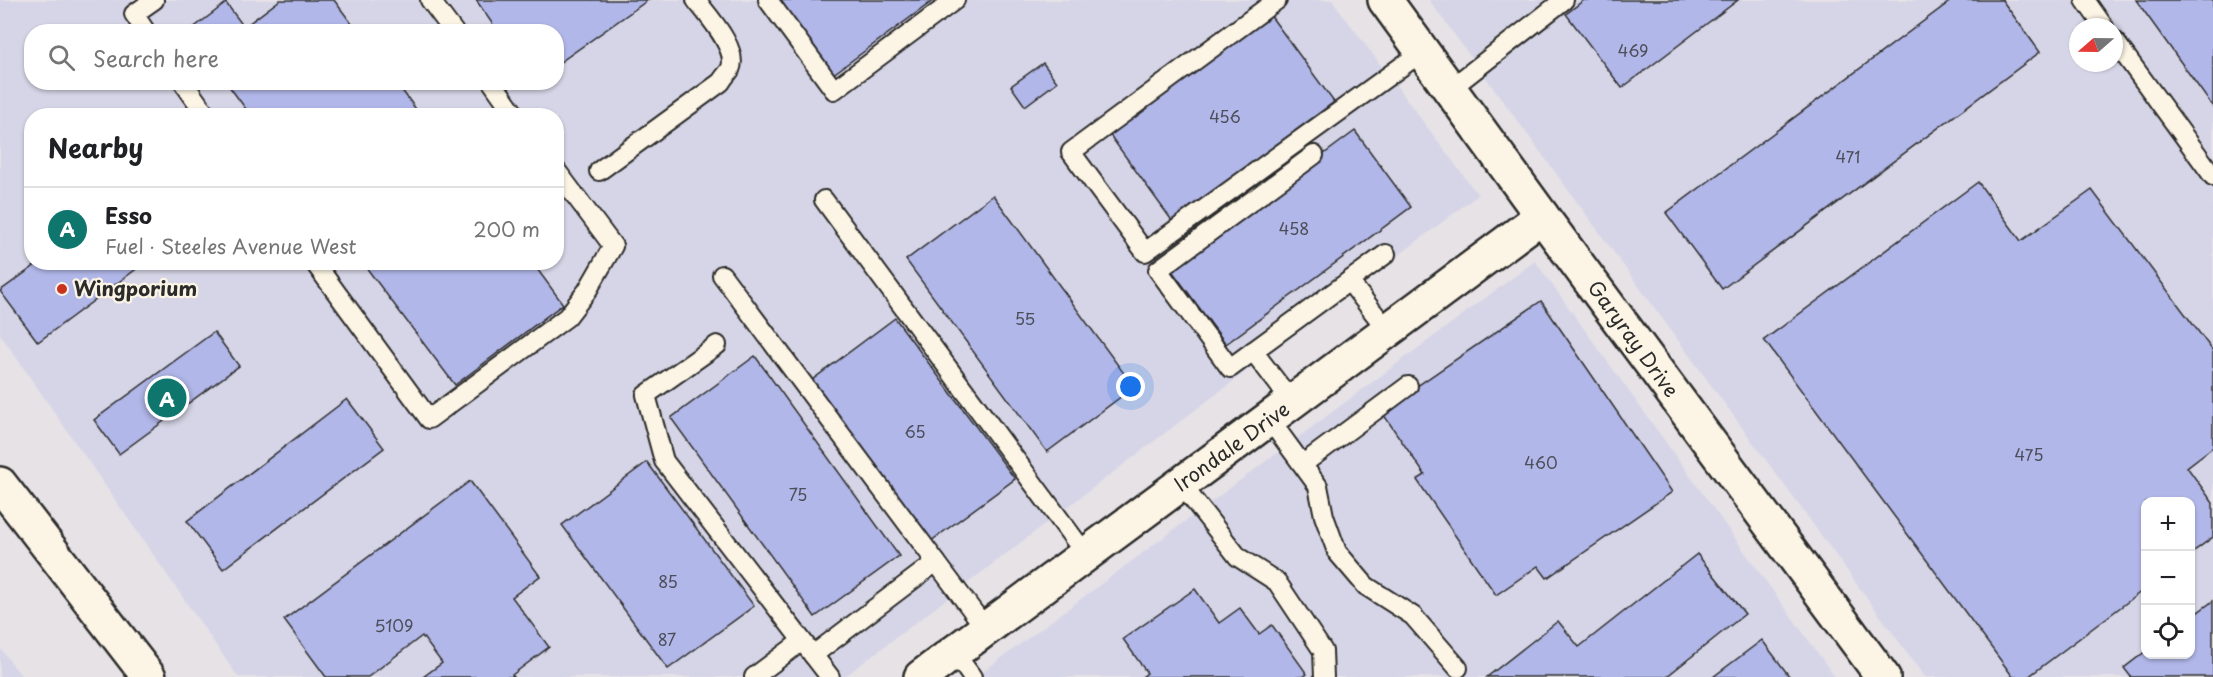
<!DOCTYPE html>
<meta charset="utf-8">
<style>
body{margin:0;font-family:"Playpen Sans",sans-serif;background:#f6f6f6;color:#202124}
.controls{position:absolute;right:18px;bottom:18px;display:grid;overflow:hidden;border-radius:12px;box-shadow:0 2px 4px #0004}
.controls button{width:54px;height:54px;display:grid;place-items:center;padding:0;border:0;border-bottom:2px solid #e0e0e0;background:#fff;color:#202124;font:30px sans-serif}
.compass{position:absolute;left:2069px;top:18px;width:54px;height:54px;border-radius:50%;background:#fff;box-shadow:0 2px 4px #0004;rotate:250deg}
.you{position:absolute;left:1131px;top:387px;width:21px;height:21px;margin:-15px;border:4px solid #fff;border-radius:50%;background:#1a73e8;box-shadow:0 0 0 9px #1a73e833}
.badge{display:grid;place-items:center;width:39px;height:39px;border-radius:50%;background:#0f766e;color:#fff;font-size:20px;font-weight:700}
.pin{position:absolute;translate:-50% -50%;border:3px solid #fff;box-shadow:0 2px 6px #0006}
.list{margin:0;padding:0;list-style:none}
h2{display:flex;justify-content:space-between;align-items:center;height:78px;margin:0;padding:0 24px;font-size:26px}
h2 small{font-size:20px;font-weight:400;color:#757577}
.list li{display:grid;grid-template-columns:39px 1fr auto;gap:18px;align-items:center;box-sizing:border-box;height:84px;padding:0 24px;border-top:2px solid #e0e0e0}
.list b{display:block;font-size:22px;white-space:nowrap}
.list p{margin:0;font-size:20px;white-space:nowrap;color:#757577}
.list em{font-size:20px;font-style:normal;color:#757577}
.icon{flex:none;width:33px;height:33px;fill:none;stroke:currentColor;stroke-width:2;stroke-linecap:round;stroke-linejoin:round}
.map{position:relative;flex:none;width:2213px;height:677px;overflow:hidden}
.search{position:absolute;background:#fff;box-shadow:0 2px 4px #0004;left:24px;top:24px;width:540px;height:66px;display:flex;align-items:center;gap:15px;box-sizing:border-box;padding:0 21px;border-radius:24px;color:#757577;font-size:22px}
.panel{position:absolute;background:#fff;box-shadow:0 2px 4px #0004;left:24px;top:108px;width:540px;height:162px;border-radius:24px}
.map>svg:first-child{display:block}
.built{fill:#d6d5e7;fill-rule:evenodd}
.building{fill:#b1b7e8;stroke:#2b2b2b;stroke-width:1.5}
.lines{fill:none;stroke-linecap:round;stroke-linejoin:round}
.lane-casing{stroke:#2b2b2b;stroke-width:22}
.street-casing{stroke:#2b2b2b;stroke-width:38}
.secondary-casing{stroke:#2b2b2b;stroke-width:38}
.lane{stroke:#fcf5e5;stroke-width:18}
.street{stroke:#fcf5e5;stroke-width:33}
.secondary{stroke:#fcf5e5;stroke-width:33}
.poi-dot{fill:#c8321e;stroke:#fcf5e5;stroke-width:2}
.labels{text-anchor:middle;stroke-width:4.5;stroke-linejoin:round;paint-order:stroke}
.number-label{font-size:16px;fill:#4c4e5a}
.poi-label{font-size:20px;font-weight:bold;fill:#2b2b2b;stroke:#fcf5e5;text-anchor:start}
.street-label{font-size:20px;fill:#2b2b2b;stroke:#fcf5e5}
</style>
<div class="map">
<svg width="2213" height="677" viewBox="0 0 2213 677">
<rect width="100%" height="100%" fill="#e6e2e6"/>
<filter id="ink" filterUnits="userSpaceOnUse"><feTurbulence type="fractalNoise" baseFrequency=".0167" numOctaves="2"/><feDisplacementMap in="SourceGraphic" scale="12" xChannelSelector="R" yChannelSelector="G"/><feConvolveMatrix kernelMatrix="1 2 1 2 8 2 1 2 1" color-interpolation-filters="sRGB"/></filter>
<g filter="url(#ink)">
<g class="built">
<path d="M0,0h1332l146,195 -634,482h-606l-238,-343zM32,32h524v50h-524zM32,116h524v146h-524z"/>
<path d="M1429,0h784v677h-288zM2078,27h36v36h-36zM2146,502h44v152h-44z"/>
<polygon points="1535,261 1835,677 976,677"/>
<polygon points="0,648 22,677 0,677"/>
</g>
<g class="building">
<polygon points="280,0 334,0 358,32 188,32 226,3 244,27"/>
<polygon points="476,0 648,0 556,65 556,32 498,32"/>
<polygon points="781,0 934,0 832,75 779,2"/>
<polygon points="1584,0 1738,0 1622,88 1566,14"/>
<polygon points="1952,0 2002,0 2040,52 1722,289 1666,213"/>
<polygon points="2136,0 2213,0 2213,107"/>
<polygon points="1270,15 1334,102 1173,222 1109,134"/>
<polygon points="1043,63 1057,82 1025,106 1011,86"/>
<polygon points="226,82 396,82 421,116 251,116"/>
<polygon points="1355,131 1411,207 1226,344 1170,268"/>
<polygon points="1978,182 2021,241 2092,190 2213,351 2213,447 2187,467 2213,503 2213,537 2190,554 2190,502 2146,502 2146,588 2028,677 2013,677 1764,340"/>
<polygon points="993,195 1134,387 1047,452 906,260"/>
<polygon points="40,262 142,262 143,264 38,342 0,291"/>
<polygon points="362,262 532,262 563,304 455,385"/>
<polygon points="1541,301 1672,492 1547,578 1538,566 1496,595 1417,480 1425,475 1381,411"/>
<polygon points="895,318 1015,479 927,544 808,383"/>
<polygon points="214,332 239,366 119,454 94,420"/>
<polygon points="755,356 899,556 815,617 671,418"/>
<polygon points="347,399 384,448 223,569 187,521"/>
<polygon points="647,462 754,606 668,669 562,525"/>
<polygon points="470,481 540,576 512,597 549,647 512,675 514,677 423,677 442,663 422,636 368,677 326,677 284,620"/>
<polygon points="1697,554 1745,614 1666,677 1487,677 1558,621 1579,647"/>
<polygon points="1195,589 1219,623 1240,608 1259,634 1272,625 1307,674 1303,677 1142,677 1147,673 1123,639"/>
<polygon points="2213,601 2213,677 2131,677 2124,668 2146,651 2146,654 2190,654 2190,618"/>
<polygon points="1762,640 1790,677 1713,677"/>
</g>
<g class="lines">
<g class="lane-casing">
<g id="lane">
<polyline points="430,0 454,32"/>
<polyline points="768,0 834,90 955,0"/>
<polyline points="1277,0 1071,152 1145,252 1423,51"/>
<polyline points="2085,0 2104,27"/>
<polyline points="146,32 134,14 154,0"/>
<polyline points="2114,40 2213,176"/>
<polyline points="183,82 207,116"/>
<polyline points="492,82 516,116"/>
<polyline points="1450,89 1564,0"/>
<polyline points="1314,155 1158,270 1230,368 1386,254"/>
<path d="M599,171l122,-89c2,-4 6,-8 9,-12 10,-20 -22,-54 -34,-70"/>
<polyline points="824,200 1086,555"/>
<polyline points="314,262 429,419 567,317 587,291 613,246 556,170"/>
<polyline points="722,275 986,629"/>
<polyline points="1349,281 1388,331"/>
<polyline points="717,345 646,395 664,461 830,677"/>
<polyline points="1253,351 1292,402"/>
<polyline points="1269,419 1318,486 1324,516 1337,552 1366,586 1413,616 1458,668"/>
<polyline points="1303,464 1408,386"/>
<polyline points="1181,484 1238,557 1277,582 1323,651 1324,677"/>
<polyline points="954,652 972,677"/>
<polyline points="813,655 936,562"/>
<polyline points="754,677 802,641"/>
</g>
</g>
<g class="street-casing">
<polyline id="street" points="1542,216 1883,677"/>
</g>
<g class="secondary-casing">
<g id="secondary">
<polyline points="0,484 149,677"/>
<polyline points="921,677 1542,216 1385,0"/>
</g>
</g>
<use href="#lane" class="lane"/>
<use href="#street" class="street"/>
<use href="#secondary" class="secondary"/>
</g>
</g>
<circle class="poi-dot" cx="62" cy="289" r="6"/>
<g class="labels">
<g class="number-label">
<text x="1633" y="57">469</text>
<text x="1225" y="123">456</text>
<text x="1848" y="163">471</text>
<text x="1294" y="235">458</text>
<text x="1025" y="325">55</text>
<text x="915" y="438">65</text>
<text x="2029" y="461">475</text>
<text x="1541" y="469">460</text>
<text x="798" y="501">75</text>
<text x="668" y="588">85</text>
<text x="394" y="632">5109</text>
<text x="667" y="646">87</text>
</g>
<g class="poi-label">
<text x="74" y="296">Wingporium</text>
</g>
<g class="street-label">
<text transform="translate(1633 339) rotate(54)" y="7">Garyray Drive</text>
<text transform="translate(1232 447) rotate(-36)" y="7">Irondale Drive</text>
</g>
</g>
</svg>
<div class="controls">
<button>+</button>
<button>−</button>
<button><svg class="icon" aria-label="locate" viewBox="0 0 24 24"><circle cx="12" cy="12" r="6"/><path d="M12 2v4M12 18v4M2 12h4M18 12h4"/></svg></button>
</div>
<svg class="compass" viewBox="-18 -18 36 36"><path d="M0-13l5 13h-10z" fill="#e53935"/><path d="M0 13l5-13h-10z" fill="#757577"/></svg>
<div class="you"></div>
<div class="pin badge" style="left:167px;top:398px">A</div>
<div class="search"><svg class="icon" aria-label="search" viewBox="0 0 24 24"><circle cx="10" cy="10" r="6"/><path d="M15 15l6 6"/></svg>Search here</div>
<section class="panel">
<h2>Nearby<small></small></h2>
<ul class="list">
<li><span class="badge">A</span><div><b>Esso</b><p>Fuel · Steeles Avenue West</p></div><em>200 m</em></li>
</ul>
</section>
</div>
